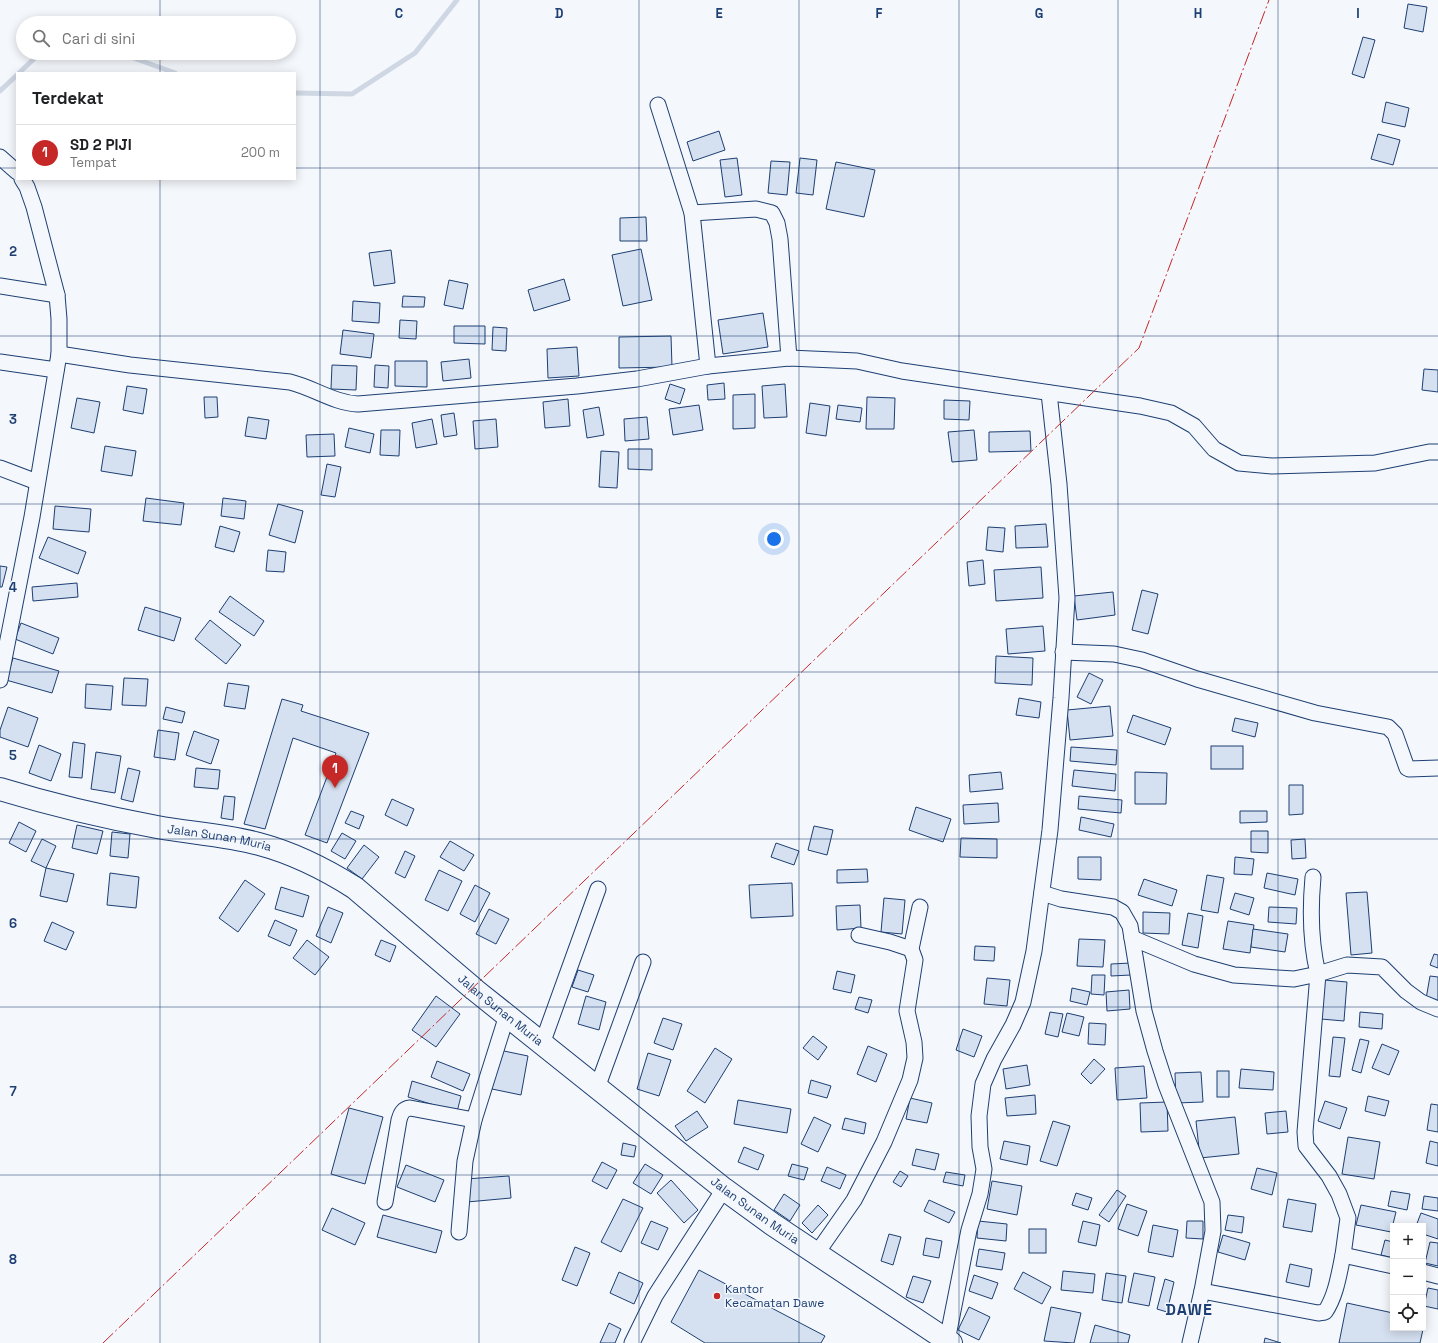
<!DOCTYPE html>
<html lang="id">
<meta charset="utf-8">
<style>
body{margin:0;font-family:"Space Grotesk",sans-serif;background:#f2f2f2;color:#202124}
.controls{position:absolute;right:12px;bottom:12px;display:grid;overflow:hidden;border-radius:0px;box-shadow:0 2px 10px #0003}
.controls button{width:36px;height:36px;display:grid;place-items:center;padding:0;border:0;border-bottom:1px solid #e0e0e0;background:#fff;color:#202124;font:20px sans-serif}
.you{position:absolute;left:774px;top:539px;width:14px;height:14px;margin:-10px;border:3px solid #fff;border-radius:50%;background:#1a73e8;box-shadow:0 0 0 6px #1a73e833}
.badge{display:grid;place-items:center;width:26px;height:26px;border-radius:50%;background:#c62828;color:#fff;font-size:13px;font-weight:700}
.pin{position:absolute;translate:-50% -33px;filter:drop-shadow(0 1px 2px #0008)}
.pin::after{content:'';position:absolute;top:21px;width:14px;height:12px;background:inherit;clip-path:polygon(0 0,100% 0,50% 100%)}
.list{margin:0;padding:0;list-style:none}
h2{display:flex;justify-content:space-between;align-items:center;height:52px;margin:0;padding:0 16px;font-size:17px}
h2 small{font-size:13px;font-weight:400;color:#757577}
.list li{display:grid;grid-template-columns:26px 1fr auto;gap:12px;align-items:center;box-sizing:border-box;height:56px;padding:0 16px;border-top:1px solid #e0e0e0}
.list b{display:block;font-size:15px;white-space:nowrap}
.list p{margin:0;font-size:13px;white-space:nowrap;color:#757577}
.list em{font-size:13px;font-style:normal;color:#757577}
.icon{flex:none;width:22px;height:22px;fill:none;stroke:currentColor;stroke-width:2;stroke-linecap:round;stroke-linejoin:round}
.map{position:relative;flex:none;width:1438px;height:1343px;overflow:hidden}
.search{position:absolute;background:#fff;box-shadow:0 2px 10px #0003;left:16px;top:16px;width:280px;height:44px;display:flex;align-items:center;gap:10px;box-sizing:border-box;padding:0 14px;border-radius:22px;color:#757577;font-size:15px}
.panel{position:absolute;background:#fff;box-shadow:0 2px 10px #0003;left:16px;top:72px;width:280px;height:108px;border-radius:0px}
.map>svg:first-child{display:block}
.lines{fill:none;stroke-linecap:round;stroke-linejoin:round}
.stream{stroke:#cfd7e4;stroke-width:5}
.building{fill:#d5e0f0;stroke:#1d3f73}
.minor-casing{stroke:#1d3f73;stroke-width:17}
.primary-casing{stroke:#1d3f73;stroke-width:24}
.minor{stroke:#f4f7fb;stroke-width:15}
.primary{stroke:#f4f7fb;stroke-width:22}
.power{stroke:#c62828;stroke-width:1;stroke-dasharray:14 3 2 3;stroke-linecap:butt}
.grid{fill:none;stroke:#1d3f73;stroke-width:1;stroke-opacity:0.55}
.poi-dot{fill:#c62828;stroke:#f4f7fb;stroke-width:1.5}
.labels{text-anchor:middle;stroke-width:3;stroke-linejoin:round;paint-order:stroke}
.street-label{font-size:12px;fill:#1d3f73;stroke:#f4f7fb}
.poi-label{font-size:12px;fill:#1d3f73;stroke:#f4f7fb;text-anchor:start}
.district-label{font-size:16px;font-weight:bold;letter-spacing:1px;fill:#1d3f73;stroke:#f4f7fb}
.grid-label{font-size:13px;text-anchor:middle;font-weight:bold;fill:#1d3f73;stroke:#f4f7fb;stroke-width:3;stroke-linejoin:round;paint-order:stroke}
</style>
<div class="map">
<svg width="1438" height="1343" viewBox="0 0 1438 1343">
<rect width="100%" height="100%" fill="#f4f7fb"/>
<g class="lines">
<g class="stream">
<polyline points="120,53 175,73"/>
<polyline points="19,73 40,53"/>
<polyline points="0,91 17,75"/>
<polyline points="295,93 352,94 415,53 457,0"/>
</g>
</g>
<g class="building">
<polygon points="1408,4 1427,7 1423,32 1404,28"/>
<polygon points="1363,37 1375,40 1364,78 1352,74"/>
<polygon points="1386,102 1409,108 1405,127 1382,122"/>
<polygon points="719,131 725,150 693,161 687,142"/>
<polygon points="1378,134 1400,140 1393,165 1371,159"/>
<polygon points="737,158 742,195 725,197 720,160"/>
<polygon points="800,158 817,160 813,195 796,193"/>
<polygon points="771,161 790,162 787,195 768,193"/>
<polygon points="836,162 875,170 864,217 826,209"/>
<polygon points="646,217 647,241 620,241 620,218"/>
<polygon points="641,249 652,300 623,306 612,255"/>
<polygon points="391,250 395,283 374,286 369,253"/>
<polygon points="564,279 570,300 534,311 528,290"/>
<polygon points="449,280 468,284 463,309 444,305"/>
<polygon points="403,296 425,297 424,307 402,307"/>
<polygon points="353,301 380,303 379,323 352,321"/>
<polygon points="763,313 768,347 723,354 718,320"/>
<polygon points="400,320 417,321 416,339 399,338"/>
<polygon points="454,326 485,326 485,344 454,343"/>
<polygon points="493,327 507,328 506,351 492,350"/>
<polygon points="343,330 374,334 371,358 340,354"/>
<polygon points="671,336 672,367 619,368 619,337"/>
<polygon points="577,347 579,376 548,378 547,349"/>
<polygon points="469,359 471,378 443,381 441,362"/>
<polygon points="395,361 427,361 427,387 395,386"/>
<polygon points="332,365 357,366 356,390 331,389"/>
<polygon points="375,365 389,366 388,388 374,387"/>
<polygon points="1424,369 1438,370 1438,392 1422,390"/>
<polygon points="724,383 725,399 708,400 707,385"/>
<polygon points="670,384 685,389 680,404 665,399"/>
<polygon points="785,384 787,417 764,418 762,386"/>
<polygon points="127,386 147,389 143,414 123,410"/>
<polygon points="755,394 755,428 733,429 733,395"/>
<polygon points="204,397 217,397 218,417 205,418"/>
<polygon points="867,397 895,398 894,429 866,429"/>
<polygon points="77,398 100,402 94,433 71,428"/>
<polygon points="568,399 570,426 545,428 543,402"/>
<polygon points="944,400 970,401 969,420 944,419"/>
<polygon points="810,403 830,406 826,436 806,433"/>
<polygon points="699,405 703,430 673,435 669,409"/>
<polygon points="838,405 862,408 860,422 836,419"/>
<polygon points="599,407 604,435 587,438 583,410"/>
<polygon points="454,413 457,435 444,437 441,415"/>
<polygon points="248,417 269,420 266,439 245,436"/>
<polygon points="647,417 649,439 625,441 624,419"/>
<polygon points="432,419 437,444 416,448 412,423"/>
<polygon points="496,419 498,447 475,449 473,421"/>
<polygon points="349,428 374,434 370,453 345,447"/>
<polygon points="381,430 400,430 399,456 380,455"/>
<polygon points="974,430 977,460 952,462 948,432"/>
<polygon points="1030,431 1031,451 989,452 989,432"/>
<polygon points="334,434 335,456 307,457 306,435"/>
<polygon points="105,446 136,451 132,476 101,471"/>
<polygon points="628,449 652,449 652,470 628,469"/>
<polygon points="601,451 619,452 617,488 599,487"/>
<polygon points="327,464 341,467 335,497 321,495"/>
<polygon points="146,498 184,503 181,525 143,521"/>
<polygon points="223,498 246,501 244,519 221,516"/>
<polygon points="278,504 303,511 295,543 269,535"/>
<polygon points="55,506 91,509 89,532 53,529"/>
<polygon points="1046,524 1048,547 1016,548 1015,526"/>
<polygon points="220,526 240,532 234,552 215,547"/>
<polygon points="988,527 1005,528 1003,552 986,550"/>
<polygon points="48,537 86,552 78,574 39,558"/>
<polygon points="268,550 286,552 284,572 266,571"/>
<polygon points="983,560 985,584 969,586 967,562"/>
<polygon points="0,566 7,567 2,587 0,587"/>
<polygon points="1041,567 1043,598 996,601 994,570"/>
<polygon points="77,583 78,597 33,601 32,587"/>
<polygon points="1142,590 1158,594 1148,634 1132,630"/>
<polygon points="1113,592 1115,615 1077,620 1074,596"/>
<polygon points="230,596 264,621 254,636 219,612"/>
<polygon points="145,607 181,618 174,641 138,630"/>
<polygon points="210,620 241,645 226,664 195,639"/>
<polygon points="21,623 59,638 53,654 15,639"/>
<polygon points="1043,626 1045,651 1008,654 1006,629"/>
<polygon points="996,656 1033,658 1032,685 995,683"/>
<polygon points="13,658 59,671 52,693 6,680"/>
<polygon points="1089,673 1103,680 1091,704 1077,697"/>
<polygon points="124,678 148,679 146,706 122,705"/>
<polygon points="228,683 249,686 245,709 224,706"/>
<polygon points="86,684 113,686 111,710 85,708"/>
<polygon points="1019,698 1041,702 1039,718 1016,715"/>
<polygon points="282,699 303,705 301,711 369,733 327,843 305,835 336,753 293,738 265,829 244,824"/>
<polygon points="1110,706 1113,736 1070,740 1067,710"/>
<polygon points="8,707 38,718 28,747 0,737 0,730"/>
<polygon points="166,707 185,712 182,723 163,719"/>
<polygon points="1133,715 1171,728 1165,745 1127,732"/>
<polygon points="1235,718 1258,723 1255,737 1232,731"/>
<polygon points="158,730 179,733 175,760 154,757"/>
<polygon points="194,731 219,740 211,764 186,755"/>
<polygon points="73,742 85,744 82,778 69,777"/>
<polygon points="39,745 61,754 51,781 29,773"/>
<rect x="1211" y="746" width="32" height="23"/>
<polygon points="1071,747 1117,750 1116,765 1070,761"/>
<polygon points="96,752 121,756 115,793 91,789"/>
<polygon points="128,768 140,771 133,802 121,799"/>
<polygon points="196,768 220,770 218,789 194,787"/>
<polygon points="1074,770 1116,774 1115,791 1072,786"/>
<polygon points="1001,772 1003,789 970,792 969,775"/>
<polygon points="1135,772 1167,773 1166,804 1135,804"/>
<polygon points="1289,785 1303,785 1303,814 1289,815"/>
<polygon points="224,796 235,797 233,820 221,818"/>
<polygon points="1079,796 1122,800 1121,813 1078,809"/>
<polygon points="392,799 414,809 407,826 385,815"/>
<polygon points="998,803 999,822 964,824 963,805"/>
<polygon points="916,807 951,819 943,842 909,830"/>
<polygon points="351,811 364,816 359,829 345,823"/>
<polygon points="1240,811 1267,811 1267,822 1240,823"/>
<polygon points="1081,817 1114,824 1111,837 1079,830"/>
<polygon points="19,822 36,831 26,852 9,843"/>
<polygon points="77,825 103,831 97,854 72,848"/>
<polygon points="814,826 833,830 827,855 808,850"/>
<polygon points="1251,831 1268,831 1268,853 1251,852"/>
<polygon points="112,832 130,834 128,858 110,856"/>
<polygon points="342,833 356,841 345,859 331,851"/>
<polygon points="961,838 997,839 997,858 960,857"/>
<polygon points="42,839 56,846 46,868 31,861"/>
<polygon points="1305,839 1306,858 1292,859 1291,840"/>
<polygon points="450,841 474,855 464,871 440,857"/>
<polygon points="776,843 799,851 794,865 771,857"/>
<polygon points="364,845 379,857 362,879 347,868"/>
<polygon points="405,851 415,856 405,878 395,873"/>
<polygon points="1078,857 1101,857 1101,880 1078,879"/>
<polygon points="1235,857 1254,859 1252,875 1234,874"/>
<polygon points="46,868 74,874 67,902 40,896"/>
<polygon points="867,869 868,882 837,883 837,870"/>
<polygon points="439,870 462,881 448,911 425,900"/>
<polygon points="110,873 139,877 136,908 107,905"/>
<polygon points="1267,873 1298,879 1295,895 1264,888"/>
<polygon points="1207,875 1224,878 1218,913 1201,910"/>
<polygon points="1144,879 1177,890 1172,906 1138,895"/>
<polygon points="245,880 265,894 238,932 219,918"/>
<polygon points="792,883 793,916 751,918 749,885"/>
<polygon points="475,885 490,893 475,922 460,914"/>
<polygon points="281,887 309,896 303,917 275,909"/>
<polygon points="1367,892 1372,953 1351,955 1346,893"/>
<polygon points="1235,893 1254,898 1249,915 1230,909"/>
<polygon points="884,898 905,900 902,934 881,932"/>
<polygon points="860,905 861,928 837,930 836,906"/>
<polygon points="328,907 343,913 331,943 316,936"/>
<polygon points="1269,907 1297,908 1296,924 1268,922"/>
<polygon points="489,909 509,919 496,944 476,934"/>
<polygon points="1143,912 1170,913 1169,934 1143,933"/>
<polygon points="1188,913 1203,916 1198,948 1182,945"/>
<polygon points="275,920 297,930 290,946 268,936"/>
<polygon points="1228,921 1254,925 1250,953 1223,949"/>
<polygon points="52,922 74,932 66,950 44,941"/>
<polygon points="1253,929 1288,934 1285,952 1251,947"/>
<polygon points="1079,939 1105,940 1103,967 1077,966"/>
<polygon points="307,940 329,957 315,975 293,958"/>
<polygon points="381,940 396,946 390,962 375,955"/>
<polygon points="975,946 995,947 994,961 974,960"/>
<polygon points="1434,954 1438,955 1438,968 1430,965"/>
<polygon points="1131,963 1131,975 1111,976 1111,964"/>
<polygon points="578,970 594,975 588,992 572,987"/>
<polygon points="837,971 855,975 851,993 833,989"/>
<polygon points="1092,975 1105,975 1104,995 1091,994"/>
<polygon points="1430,976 1438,977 1438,1001 1426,999"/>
<polygon points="987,978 1010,980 1007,1006 984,1004"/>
<polygon points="1324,980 1347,982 1344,1021 1321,1019"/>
<polygon points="1072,988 1090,992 1087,1005 1070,1001"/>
<polygon points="1129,990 1130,1009 1107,1011 1106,992"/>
<polygon points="436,996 460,1014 436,1047 412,1030"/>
<polygon points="586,996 606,1002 599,1030 578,1024"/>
<polygon points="859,997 872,1000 868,1013 855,1009"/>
<polygon points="1050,1012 1063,1014 1058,1037 1045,1034"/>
<polygon points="1360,1012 1383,1014 1382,1029 1359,1027"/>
<polygon points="1067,1013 1084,1017 1079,1036 1062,1032"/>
<polygon points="663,1018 682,1024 673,1050 654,1043"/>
<polygon points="1089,1023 1106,1024 1105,1045 1088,1044"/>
<polygon points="963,1029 982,1036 974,1057 956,1050"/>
<polygon points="813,1036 827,1047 818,1060 803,1048"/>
<polygon points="1333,1037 1345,1038 1340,1077 1329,1076"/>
<polygon points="1360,1039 1369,1041 1361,1073 1352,1070"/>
<polygon points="1382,1044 1399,1051 1389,1075 1372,1068"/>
<polygon points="868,1046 887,1054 876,1082 857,1074"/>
<polygon points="715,1048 732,1059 705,1103 687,1091"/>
<polygon points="499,1050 528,1056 521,1095 492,1089"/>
<polygon points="648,1053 671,1060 659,1096 637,1089"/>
<polygon points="1094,1059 1105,1069 1091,1084 1081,1074"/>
<polygon points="437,1061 470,1074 463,1091 431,1077"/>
<polygon points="1027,1065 1030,1085 1006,1089 1003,1069"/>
<polygon points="1144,1066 1147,1098 1117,1100 1115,1068"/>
<polygon points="1241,1069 1274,1072 1273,1090 1239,1088"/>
<rect x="1217" y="1071" width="12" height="26"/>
<polygon points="1201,1072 1203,1102 1176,1103 1175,1073"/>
<polygon points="811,1080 831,1086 827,1098 808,1093"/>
<polygon points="412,1081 461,1096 457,1112 408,1097"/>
<polygon points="1035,1095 1036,1114 1007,1116 1005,1098"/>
<polygon points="1368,1096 1389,1101 1385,1116 1365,1111"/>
<polygon points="910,1098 932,1103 927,1123 906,1119"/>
<polygon points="738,1100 791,1109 787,1133 734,1124"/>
<polygon points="1325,1101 1347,1108 1340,1129 1318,1121"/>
<polygon points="1167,1102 1168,1131 1141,1132 1140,1103"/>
<polygon points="1431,1104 1438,1105 1438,1132 1427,1130"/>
<polygon points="349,1108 383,1117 365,1184 331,1174"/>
<polygon points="697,1111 708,1127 686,1141 675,1126"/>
<polygon points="1286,1111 1288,1132 1267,1134 1265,1113"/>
<polygon points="814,1117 831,1125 818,1152 801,1144"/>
<polygon points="1235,1117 1239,1154 1200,1158 1196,1121"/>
<polygon points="845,1118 866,1123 864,1134 842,1129"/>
<polygon points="1053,1121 1070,1126 1057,1166 1040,1161"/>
<polygon points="1348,1137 1380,1142 1374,1179 1342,1174"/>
<polygon points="1004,1141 1030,1146 1027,1165 1000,1159"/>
<polygon points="1430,1141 1438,1143 1438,1166 1426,1163"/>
<polygon points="623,1143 636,1146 634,1157 621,1155"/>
<polygon points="744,1147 764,1155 758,1170 738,1162"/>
<polygon points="916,1149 939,1154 935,1170 912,1165"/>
<polygon points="602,1162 617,1170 607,1189 592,1181"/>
<polygon points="645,1164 663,1175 651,1194 633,1183"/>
<polygon points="792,1164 808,1168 804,1180 788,1176"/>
<polygon points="406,1165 444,1180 435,1202 397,1187"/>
<polygon points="827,1167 846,1175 840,1189 821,1181"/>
<polygon points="1257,1168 1277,1173 1272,1195 1251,1189"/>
<polygon points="900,1171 908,1176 901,1187 893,1182"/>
<polygon points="946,1172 965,1175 963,1186 943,1182"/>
<polygon points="509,1176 511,1198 467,1202 465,1179"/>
<polygon points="671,1180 698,1210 684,1223 657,1193"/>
<polygon points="992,1181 1022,1186 1017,1215 987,1209"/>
<polygon points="1117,1190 1126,1196 1109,1222 1099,1215"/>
<polygon points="1391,1191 1410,1194 1407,1210 1388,1206"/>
<polygon points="1076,1193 1092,1198 1088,1210 1072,1205"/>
<polygon points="784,1194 800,1205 790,1221 774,1210"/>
<polygon points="1424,1196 1438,1198 1438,1211 1422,1209"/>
<polygon points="623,1199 643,1208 621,1252 601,1242"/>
<polygon points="1288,1199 1316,1204 1312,1232 1283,1227"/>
<polygon points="929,1200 955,1212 949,1223 924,1211"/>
<polygon points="1127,1204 1147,1211 1138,1236 1118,1229"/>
<polygon points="818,1205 828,1215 812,1233 802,1223"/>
<polygon points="1361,1205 1396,1212 1391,1232 1356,1225"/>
<polygon points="332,1208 365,1223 355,1245 322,1230"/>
<polygon points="1421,1213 1438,1219 1438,1239 1423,1234 1423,1226 1416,1226"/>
<polygon points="383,1215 442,1231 436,1253 377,1237"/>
<polygon points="1228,1215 1244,1217 1242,1233 1225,1230"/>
<polygon points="651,1221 668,1228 658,1250 641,1243"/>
<polygon points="978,1221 1007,1224 1006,1241 977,1238"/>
<polygon points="1083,1221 1100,1225 1096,1246 1078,1242"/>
<polygon points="1187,1221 1203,1221 1203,1239 1186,1238"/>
<polygon points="1153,1225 1178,1230 1173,1257 1148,1252"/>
<rect x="1029" y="1229" width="17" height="24"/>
<polygon points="889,1234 901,1237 893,1265 881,1261"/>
<polygon points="1223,1235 1250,1243 1245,1260 1218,1252"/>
<polygon points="926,1238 942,1241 939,1258 923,1255"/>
<polygon points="1385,1240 1393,1242 1393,1258 1381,1255"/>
<polygon points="1430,1242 1438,1243 1438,1266 1425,1263"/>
<polygon points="575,1247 590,1253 577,1286 562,1280"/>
<polygon points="979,1249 1005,1253 1002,1270 976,1266"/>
<polygon points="1290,1264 1312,1269 1309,1287 1286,1282"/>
<polygon points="699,1270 825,1336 821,1343 705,1343 671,1322"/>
<polygon points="1063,1271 1095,1274 1093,1293 1061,1290"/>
<polygon points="619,1272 643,1283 634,1304 610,1293"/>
<polygon points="1023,1272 1051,1287 1042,1304 1014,1289"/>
<polygon points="1106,1273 1126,1276 1122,1303 1102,1300"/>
<polygon points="1134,1273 1155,1277 1149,1306 1128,1302"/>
<polygon points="974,1275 998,1283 992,1299 969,1291"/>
<polygon points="913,1276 931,1281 923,1303 906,1297"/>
<polygon points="1165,1279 1174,1282 1167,1312 1157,1309"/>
<polygon points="1428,1288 1438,1290 1438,1309 1424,1306"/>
<polygon points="1347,1303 1393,1313 1393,1328 1423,1328 1423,1319 1425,1320 1420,1343 1339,1343"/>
<polygon points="969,1307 990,1317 979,1340 958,1330"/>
<polygon points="1051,1307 1081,1313 1074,1343 1044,1341"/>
<polygon points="609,1323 621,1329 615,1343 600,1343"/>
<polygon points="1095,1325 1130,1335 1128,1343 1090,1343"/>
<polygon points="1265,1338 1281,1343 1264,1343"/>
</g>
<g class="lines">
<g class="minor-casing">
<g id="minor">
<polyline points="658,105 692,213 708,366"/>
<polyline points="0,157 17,172"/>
<polyline points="692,213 756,209 772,213 777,223 780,239 789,358"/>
<polyline points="0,286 57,295"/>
<path d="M59,354l71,11 160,17c24,6 44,21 68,22l219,-18 60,-7 71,-13 81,-8 68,3 45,10 238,35 31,7 23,13 20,23 25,14 33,3 103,-3 54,-11h9"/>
<polyline points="0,362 56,370"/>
<polyline points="0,468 37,482"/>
<polyline points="1063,652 1114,654 1142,660 1197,679 1315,713 1388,727 1395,734 1407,768 1409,769 1438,768"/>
<polyline points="0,680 32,517 59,354 59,319 57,295 34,207 27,187 22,179"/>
<polyline points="1042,893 1061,899 1113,907 1122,912 1130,926 1144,1011 1155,1051 1166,1085 1212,1202 1213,1231 1202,1291"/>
<polyline points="859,935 890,942 911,949"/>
<path d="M1132,938l62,26 40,11 60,4 24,-5c-8,-33 -8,-64 -5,-97"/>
<polyline points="542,1044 598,889"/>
<polyline points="597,1088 643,962"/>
<path d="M385,1202l14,-82c2,-7 4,-11 11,-12l64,12"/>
<polyline points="459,1232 465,1161 474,1120 507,1015"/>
<polyline points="817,1253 854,1200 884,1142 910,1080 915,1058 914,1042 907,1011 915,960 911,949 920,907"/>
<polyline points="1343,1255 1348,1218 1339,1194 1329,1176 1306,1146 1305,1132 1318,974 1347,965 1382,967 1406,991 1421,1002 1438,1009"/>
<polyline points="1423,1272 1438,1276"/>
<polyline points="947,1341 969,1230 980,1194 984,1169 980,1147 979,1116 983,1084 994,1059 1013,1025 1023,1002 1034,951 1050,830 1061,698 1067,598 1059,484 1049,393"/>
<polyline points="632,1343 655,1296 724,1189"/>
<path d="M1190,1343l12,-52 116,22 7,-1c11,-16 14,-38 18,-57l50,11"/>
</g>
</g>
<g class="primary-casing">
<g id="primary">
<path id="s1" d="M0,789c52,16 103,28 157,38 33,6 69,8 102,17 34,9 66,25 96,44l120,102 249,199 48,35 179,119"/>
</g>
</g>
<use href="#minor" class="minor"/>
<use href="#primary" class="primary"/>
<polyline class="power" points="103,1343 1139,348 1269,0"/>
</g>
<path class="grid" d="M160,0v23M320,0v1343M479,0v1343M639,0v1343M799,0v1343M959,0v1343M1118,0v1343M1278,0v1343M160,53v20M0,168h17M295,168h1143M160,179v1164M0,336h1438M0,504h1438M0,672h1438M0,839h1438M0,1007h1438M0,1175h1438"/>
<circle class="poi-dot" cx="717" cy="1296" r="4"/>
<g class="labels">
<g class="street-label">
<text dy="4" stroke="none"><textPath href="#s1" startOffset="225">Jalan Sunan Muria</textPath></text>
<text dy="4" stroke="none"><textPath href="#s1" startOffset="561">Jalan Sunan Muria</textPath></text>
<text dy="4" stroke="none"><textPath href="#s1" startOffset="885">Jalan Sunan Muria</textPath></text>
</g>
<g class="poi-label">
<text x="725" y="1293">Kantor<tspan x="725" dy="14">Kecamatan Dawe</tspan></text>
</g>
<g class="district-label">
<text x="1189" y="1315">DAWE</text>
</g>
</g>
<g class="grid-label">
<text x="399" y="18">C</text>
<text x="559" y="18">D</text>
<text x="719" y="18">E</text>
<text x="879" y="18">F</text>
<text x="1039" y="18">G</text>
<text x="1198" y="18">H</text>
<text x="1358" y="18">I</text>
<text x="13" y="256">2</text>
<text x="13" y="424">3</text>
<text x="13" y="592">4</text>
<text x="13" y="760">5</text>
<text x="13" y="928">6</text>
<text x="13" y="1096">7</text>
<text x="13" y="1264">8</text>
</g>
</svg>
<div class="controls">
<button>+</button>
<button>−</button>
<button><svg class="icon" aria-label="locate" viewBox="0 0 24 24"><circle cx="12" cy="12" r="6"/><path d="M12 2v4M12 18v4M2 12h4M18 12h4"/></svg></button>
</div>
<div class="you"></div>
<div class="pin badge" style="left:335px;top:788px">1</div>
<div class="search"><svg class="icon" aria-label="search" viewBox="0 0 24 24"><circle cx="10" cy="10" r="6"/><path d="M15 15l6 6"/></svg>Cari di sini</div>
<section class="panel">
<h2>Terdekat<small></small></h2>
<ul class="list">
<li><span class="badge">1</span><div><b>SD 2 PIJI</b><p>Tempat</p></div><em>200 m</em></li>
</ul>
</section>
</div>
